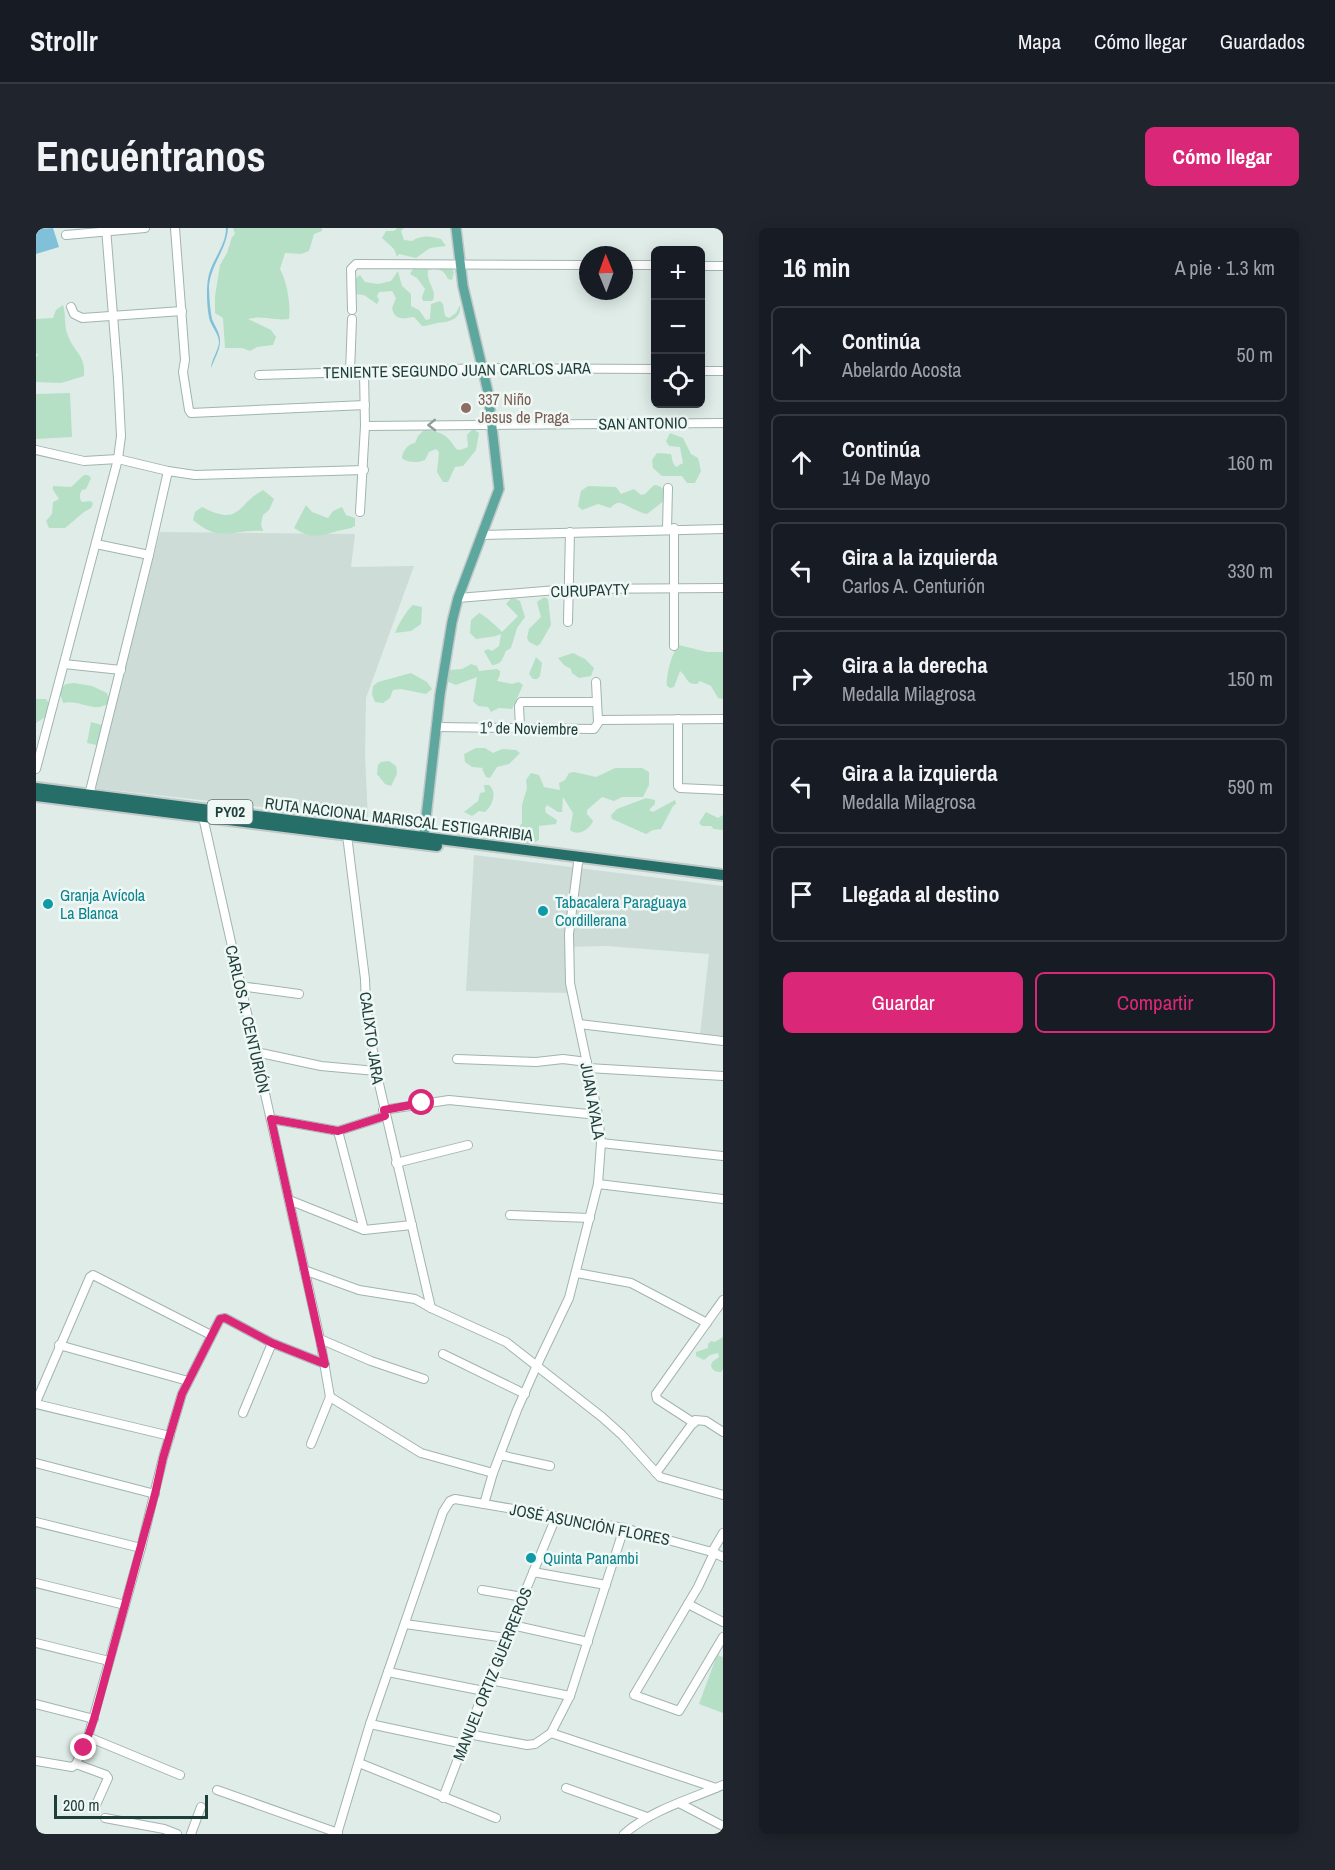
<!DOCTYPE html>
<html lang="es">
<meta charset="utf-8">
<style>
body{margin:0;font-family:"Archivo Narrow",sans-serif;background:#20242c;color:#f1f3f6}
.controls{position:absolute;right:18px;top:18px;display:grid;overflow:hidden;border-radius:9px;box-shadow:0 3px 15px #0003}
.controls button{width:54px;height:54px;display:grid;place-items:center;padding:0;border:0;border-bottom:2px solid #363941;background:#171b24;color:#f1f3f6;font:30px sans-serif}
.compass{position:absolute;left:543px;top:18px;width:54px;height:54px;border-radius:50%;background:#171b24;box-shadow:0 3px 15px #0003;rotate:359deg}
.scale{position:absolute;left:18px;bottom:15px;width:154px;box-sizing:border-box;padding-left:6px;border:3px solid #1e3e3a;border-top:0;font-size:16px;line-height:21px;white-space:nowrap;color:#1e3e3a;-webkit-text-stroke:4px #f0f8f5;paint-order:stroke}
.stop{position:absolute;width:18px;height:18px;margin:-14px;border:4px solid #db2777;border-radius:50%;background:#fff}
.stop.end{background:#db2777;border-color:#fff;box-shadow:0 2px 6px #0008}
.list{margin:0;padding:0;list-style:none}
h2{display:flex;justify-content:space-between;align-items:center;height:78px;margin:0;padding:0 24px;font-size:26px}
h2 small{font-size:20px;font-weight:400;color:#9ea1a6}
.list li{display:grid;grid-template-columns:39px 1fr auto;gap:18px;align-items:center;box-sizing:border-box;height:96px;margin:0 12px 12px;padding:0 12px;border:2px solid #363941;border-radius:9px}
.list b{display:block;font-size:22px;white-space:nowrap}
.list p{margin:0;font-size:20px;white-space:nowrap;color:#9ea1a6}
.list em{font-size:20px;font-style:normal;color:#9ea1a6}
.actions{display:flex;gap:12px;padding:18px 24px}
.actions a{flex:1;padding:14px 0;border:2px solid #db2777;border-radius:9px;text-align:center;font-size:21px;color:#db2777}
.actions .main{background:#db2777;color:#fff}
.icon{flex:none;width:33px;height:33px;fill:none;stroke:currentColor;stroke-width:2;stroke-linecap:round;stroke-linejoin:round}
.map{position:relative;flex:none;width:687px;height:1606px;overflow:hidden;border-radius:9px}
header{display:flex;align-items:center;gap:36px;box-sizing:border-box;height:84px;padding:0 30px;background:#171b24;border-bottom:2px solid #363941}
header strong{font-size:28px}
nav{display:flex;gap:33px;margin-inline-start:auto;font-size:21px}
.intro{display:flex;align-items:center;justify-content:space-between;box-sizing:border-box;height:144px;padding:0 36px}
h1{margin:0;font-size:42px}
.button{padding:15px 27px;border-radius:9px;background:#db2777;color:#fff;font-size:21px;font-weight:700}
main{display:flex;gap:36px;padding:0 36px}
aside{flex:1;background:#171b24;border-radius:9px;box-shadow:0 3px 15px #0003}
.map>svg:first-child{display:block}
.built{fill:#cddcd7}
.green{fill:#b5e0c6}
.water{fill:#80c0d9}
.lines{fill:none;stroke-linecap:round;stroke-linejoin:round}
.minor-casing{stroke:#a1b4b0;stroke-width:10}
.major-casing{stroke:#c0c9c8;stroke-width:12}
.highway-casing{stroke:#c0c9c8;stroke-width:14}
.minor{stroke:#fff;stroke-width:8}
.major{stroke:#5ea79e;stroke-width:9}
.highway{stroke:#266e68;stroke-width:10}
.oneway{stroke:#8e9e9c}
.route{stroke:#db2777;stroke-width:8}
.education-dot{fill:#8d6e63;stroke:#f0f8f5;stroke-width:2}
.culture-dot{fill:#0f9aa8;stroke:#f0f8f5;stroke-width:2}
.labels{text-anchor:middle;stroke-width:5;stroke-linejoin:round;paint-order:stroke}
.shield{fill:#f0f8f5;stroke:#5d7672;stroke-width:1.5}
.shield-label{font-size:15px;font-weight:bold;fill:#1e3e3a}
.street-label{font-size:16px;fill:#1e3e3a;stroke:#f0f8f5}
.education-label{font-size:16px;fill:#785e54;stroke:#f0f8f5;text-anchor:start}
.culture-label{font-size:16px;fill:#0d838f;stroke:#f0f8f5;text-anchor:start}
</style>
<header>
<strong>Strollr</strong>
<nav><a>Mapa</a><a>Cómo llegar</a><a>Guardados</a></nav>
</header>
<div class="intro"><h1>Encuéntranos</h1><a class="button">Cómo llegar</a></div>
<main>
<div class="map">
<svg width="687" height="1606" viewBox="0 0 687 1606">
<rect width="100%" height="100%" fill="#dfece8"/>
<g class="built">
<polygon points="124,304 319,306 315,339 378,338 330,470 329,528 332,591 58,560"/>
<polygon points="438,627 687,658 687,810 664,807 673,726 571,718 532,719 535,765 430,763"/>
</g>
<g class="green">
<path d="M197,0h89v3l-8,3 -5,17 -8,3 -16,-1 -5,16c7,13 11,35 9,50 -14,2 -29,-4 -41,0l23,11 5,7 -3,8 -16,2 -7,4 -8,-3h-17l-2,-30 -8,-5v-17l5,-31 7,-12 5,-16 3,-3z"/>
<path d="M361,0h7l-3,3 3,9 8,1c10,-6 18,-5 29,-2l5,7 -16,2 -14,10 -17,-4 -2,3 -3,-8 -12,-11 4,-7h8z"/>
<path d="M413,37l5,7 -2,8 -4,-1c-4,-9 -9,-12 -20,-9 -2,12 7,17 6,28l-2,3h-9l-1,-4 3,-8 -8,-11 -7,-4 4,-7z"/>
<path d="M362,43l4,15 9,8v12l8,4 7,10 4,-1 1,-15 9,-3 3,3 2,12 4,2 7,-5 4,-8c2,15 -12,17 -23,18 -6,1 -9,3 -15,3l-8,-9c-9,1 -19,5 -22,-9l4,-10 -4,-7 -13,1 -2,4 2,4 -2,4 -13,-9 -9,-1c0,-7 -3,-15 5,-19l5,7 13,2 13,-3z"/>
<path d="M27,77c3,10 1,19 4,28 6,19 19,21 17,43l-23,7 -25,-1v-25l2,-2 -2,-2v-34l17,-1 3,-8z"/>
<polygon points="34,165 36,209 0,211 0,166"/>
<path d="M437,201l6,4 -3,17 -13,16 -8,1 -7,15h-5l-6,-10 2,-20 -3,-3 -7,3 -4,8c-6,3 -18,3 -23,-2 1,-8 6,-14 13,-15l3,-7 6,-6c16,1 24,5 32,19l4,1 8,-3 -1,-12z"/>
<polygon points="634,205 647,210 655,226 662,230 665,243 659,255 651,255 646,248 626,248 617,240 616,232 621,225 635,226 637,235 640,239 647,235 644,219 633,218 630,213"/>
<path d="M48,247h4l3,3 -5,11 -4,1c-3,5 -3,8 0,12l9,-1 2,3 -2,4 -7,4 -19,16h-16l-3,-7 6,-7 1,-12 6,-3 -6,-9v-4l18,1z"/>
<path d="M618,257c10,1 11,6 11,15l-18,14c-10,-1 -25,-13 -29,-11 -3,0 -5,3 -8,5l-12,-4 -16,6 -4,-4 3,-15 7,-5 28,1 5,7 13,-5 7,6 4,-1z"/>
<path d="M227,262l11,9 -5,11 -6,5 -2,9 2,7c-32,-2 -42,13 -70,-11l2,-8 7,-5c39,20 34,-2 61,-17z"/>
<path d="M270,277l6,7 16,6 5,-7 9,-4 4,8 9,3v8c-5,3 -9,3 -13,4 -21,5 -28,11 -48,-2z"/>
<path d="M476,369l8,4 5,16 -8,11 -6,20 -5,3c-3,7 -5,14 -14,14l-8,-14 4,-2 4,2 7,-5 2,-12c-8,4 -16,3 -25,5l-6,-6 1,-13 8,-7c5,2 20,15 23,19l16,-16 -12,-12z"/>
<polygon points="508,369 512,371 515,397 504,416 501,418 493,414 491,410 493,401 505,389 501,374"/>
<path d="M377,377l9,2 -1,17 -10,7 -16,2c3,-8 11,-22 18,-28z"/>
<path d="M643,417l28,7h16v47l-5,-1 -7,-12 -11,-5 -3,3c-11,1 -10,-8 -17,-13l-6,16 -4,1 -3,-2c-1,-12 5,-34 12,-41z"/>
<polygon points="537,425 549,431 558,440 555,448 543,450 536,445 535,441 528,437 522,430"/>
<polygon points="500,429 506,435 504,448 501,451 497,451 493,446"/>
<polygon points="435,436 441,438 443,443 461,441 464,443 464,447 461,453 476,456 483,454 487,457 476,481 463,480 455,484 452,479 442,478 437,473 441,449 420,457 410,453 411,445 414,442 426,441"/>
<polygon points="375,445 391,454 396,461 390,466 365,461 357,462 354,470 347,475 339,474 336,467 337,458 342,454"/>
<path d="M38,455l18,3 15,7 3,9c-16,13 -28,-3 -47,1l-4,-13 7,-6z"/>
<polygon points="0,471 10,471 15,478 14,486 0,495"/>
<polygon points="55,494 66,497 61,517 51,515"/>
<polygon points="440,520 449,520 457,525 466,521 480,522 484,525 473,536 461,539 454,550 450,549 446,541 448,540 436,539 429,534 428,526"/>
<polygon points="353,533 360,538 361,546 355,558 349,556 341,546 342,537 345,534"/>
<path d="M579,540h27l7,4v13l-6,12h-21l-8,4 -12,-4 -15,13v4l6,7c-3,8 -15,16 -23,9l3,-17 -10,-16 -1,15h-4l-11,-7 -2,3 1,5 11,7 -1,4 -17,2v13c-5,7 -18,9 -25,3l1,-9 7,-10v-18l5,-17 -1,-8 5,-7 8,2 5,12 16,3 -1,-7 6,-3 4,-7 5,-1 22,5z"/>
<path d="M448,557h5c9,8 3,21 -4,27l-6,-1 -7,5 -8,-4 14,-11 2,-8 5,-1z"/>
<path d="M610,570l9,2v4l-6,6 4,2 22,-12 1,4 -3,2 -12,23 -8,1 -7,4c-12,-5 -22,-10 -34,-15l-1,-4 6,-6z"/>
<polygon points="670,584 682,590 687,587 687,602 678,601 675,598 666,598 663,595"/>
<path d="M687,1109v32l-2,3c-5,0 -8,-1 -10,-6l1,-4 7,-5 -1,-4 -8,2 -6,5 -8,-4v-4l12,-4v-4l3,-3 4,1z"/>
<polygon points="681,1427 687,1429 687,1485 663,1476"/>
</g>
<g class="water">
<polygon points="17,0 23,19 0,26 0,1"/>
<path d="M190,0h2c-1,21 -17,36 -19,58 0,9 1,24 3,33 3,8 8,13 8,22 0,9 -6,19 -9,27 0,-7 7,-17 8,-25 0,-9 -6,-14 -9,-22 -3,-11 -4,-30 -2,-42 3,-19 18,-32 18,-51z"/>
</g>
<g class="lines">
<g class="minor-casing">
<g id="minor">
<polyline points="139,0 149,132 147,144 153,182 155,185 329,177"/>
<polyline points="30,7 109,0"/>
<polyline points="588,37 620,37"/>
<polyline points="664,38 687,38"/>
<polyline points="35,79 38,86 46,90 146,83"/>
<polyline points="316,82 315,41 320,36 552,37"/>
<polyline points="664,143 687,143"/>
<polyline points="314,144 316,91"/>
<polyline points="223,147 448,140 620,141"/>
<polyline points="329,198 687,195"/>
<polyline points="0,222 48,233 82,231 132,243 159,247 328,242"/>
<polyline points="324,284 329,198 328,144"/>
<polyline points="638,300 638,418"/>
<polyline points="631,301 632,260"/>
<polyline points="447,307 687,301"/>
<polyline points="60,316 113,327"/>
<polyline points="422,370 533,361 687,360"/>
<polyline points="532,394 534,304"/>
<polyline points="28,436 85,442"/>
<polyline points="560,454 562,493"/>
<polyline points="642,491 642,558 644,560 687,562"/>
<polyline points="401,499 558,501 564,492 687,491"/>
<polyline points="484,500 483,478 485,474 560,474"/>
<polyline points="0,541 82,231 85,208 82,150 70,0"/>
<polyline points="53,567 113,327 132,243"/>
<polyline points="167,589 284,1111 294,1169"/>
<polyline points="311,607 329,751 330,778 340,843 395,1080"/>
<polyline points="204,758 263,766"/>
<polyline points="543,796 687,813"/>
<polyline points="220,824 285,838 340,843"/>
<polyline points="421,831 500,834 527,831 551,834"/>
<polyline points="552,840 687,848"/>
<polyline points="347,882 413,872 562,887"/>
<polyline points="235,891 302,903 349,888"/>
<polyline points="302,903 328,1002"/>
<polyline points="565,915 687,928"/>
<polyline points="360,935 432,917"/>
<polyline points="562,956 687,971"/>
<polyline points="253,972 328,1002 376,997"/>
<polyline points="474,987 554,990"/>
<polyline points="268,1042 323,1062 379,1071 395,1080 470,1114 566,1189 586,1207 624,1249 687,1267"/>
<polyline points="541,1045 595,1055 671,1095"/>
<polyline points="284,1111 335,1133 388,1151"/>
<polyline points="23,1117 152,1153"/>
<polyline points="407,1126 489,1166"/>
<polyline points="294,1169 385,1225 457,1245"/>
<polyline points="0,1174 54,1049 57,1047 175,1107"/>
<polyline points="0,1176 134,1208"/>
<polyline points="207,1185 236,1115"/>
<polyline points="658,1195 621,1171 620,1166 687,1072"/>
<polyline points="275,1216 294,1169"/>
<polyline points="464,1227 514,1238"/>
<polyline points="0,1235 119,1266"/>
<polyline points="620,1245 659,1192 670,1193 687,1204"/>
<polyline points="448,1276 457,1245 481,1182 501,1137 533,1070 562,956 565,915 562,887 534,755 533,706 542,635"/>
<polyline points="0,1294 105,1320"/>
<polyline points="676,1324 687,1305"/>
<polyline points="678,1325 662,1359 598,1467 643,1483 687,1409"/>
<polyline points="497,1344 570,1357"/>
<polyline points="0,1355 89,1377"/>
<polyline points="446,1362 487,1369"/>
<polyline points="652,1376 687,1394"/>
<polyline points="369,1396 470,1410"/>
<polyline points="476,1397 552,1414"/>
<polyline points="0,1415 73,1433"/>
<polyline points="352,1444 448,1463"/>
<polyline points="454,1452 534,1468"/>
<polyline points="0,1476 58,1491"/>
<polyline points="334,1496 428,1516"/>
<polyline points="515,1505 680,1560"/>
<polyline points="432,1506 491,1517 499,1516 515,1505 534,1468 588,1300"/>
<polyline points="52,1509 144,1547"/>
<polyline points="0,1533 36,1539 40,1536 52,1509 105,1320 127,1230 146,1166 184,1091 189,1090 236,1115 289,1136"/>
<polyline points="323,1535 460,1590"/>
<polyline points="40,1536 70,1547 72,1550 59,1579"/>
<polyline points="530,1560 611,1589"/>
<polyline points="181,1562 302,1605"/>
<polyline points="407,1570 448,1463 520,1289"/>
<polyline points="643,1575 687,1598"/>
<polyline points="69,1590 128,1601 141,1606"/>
<polyline points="155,1606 165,1579"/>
<polyline points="301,1606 334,1496 407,1284 414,1273 419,1271 588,1300 676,1324 687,1329"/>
<path d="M588,1606c29,-25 65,-34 99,-49"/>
</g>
</g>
<g class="major-casing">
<polyline id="major" points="387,616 404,467 416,394 422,370 463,261 452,164 427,58 420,0"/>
</g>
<g class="highway-casing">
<g id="highway">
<polyline points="0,560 687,647"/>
<polyline points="0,568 401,618"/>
</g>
</g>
<use href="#minor" class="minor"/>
<use href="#major" class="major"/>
<use href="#highway" class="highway"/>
</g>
<defs><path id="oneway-chevron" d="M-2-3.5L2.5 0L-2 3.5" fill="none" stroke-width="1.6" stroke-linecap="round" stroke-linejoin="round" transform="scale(1.5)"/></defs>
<use class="oneway" href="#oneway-chevron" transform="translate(396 197) rotate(179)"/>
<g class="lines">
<polyline class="route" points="48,1520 58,1491 119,1266 127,1230 146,1166 184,1091 189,1090 236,1115 289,1136 235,891 302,903 349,888 348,882 386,875"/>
</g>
<circle class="education-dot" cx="430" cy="180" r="6"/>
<g class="culture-dot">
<circle cx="12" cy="676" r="6"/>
<circle cx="507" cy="683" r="6"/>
<circle cx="495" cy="1330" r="6"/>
</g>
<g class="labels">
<rect class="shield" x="171.5" y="572" width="45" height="24" rx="4.5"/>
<g class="shield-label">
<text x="194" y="589">PY02</text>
</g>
<g class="street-label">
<text transform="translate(421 142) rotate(-1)" y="6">TENIENTE SEGUNDO JUAN CARLOS JARA</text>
<text transform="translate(607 195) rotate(-1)" y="6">SAN ANTONIO</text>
<text transform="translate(554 362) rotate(-2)" y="6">CURUPAYTY</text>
<text transform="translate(493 500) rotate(1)" y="6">1º de Noviembre</text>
<text transform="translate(363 591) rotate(7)" y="6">RUTA NACIONAL MARISCAL ESTIGARRIBIA</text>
<text transform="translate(212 791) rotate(77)" y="6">CARLOS A. CENTURIÓN</text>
<text transform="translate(336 810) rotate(82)" y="6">CALIXTO JARA</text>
<text transform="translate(557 873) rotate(80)" y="6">JUAN AYALA</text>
<text transform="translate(554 1296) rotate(11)" y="6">JOSÉ ASUNCIÓN FLORES</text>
<text transform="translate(456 1446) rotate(-68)" y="6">MANUEL ORTIZ GUERREROS</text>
</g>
<g class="education-label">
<text x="442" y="177">337 Niño<tspan x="442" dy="18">Jesus de Praga</tspan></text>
</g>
<g class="culture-label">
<text x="24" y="673">Granja Avícola<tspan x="24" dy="18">La Blanca</tspan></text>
<text x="519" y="680">Tabacalera Paraguaya<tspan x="519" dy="18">Cordillerana</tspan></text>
<text x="507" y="1336">Quinta Panambi</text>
</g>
</g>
</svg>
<div class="controls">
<button>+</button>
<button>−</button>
<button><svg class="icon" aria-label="locate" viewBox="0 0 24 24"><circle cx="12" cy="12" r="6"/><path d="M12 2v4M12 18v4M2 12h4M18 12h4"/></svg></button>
</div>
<svg class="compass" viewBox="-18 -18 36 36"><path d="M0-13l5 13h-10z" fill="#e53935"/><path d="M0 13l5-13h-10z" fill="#9ea1a6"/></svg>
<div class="scale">200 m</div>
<div class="stop" style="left:386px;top:875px"></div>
<div class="stop end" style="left:48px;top:1520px"></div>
</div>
<aside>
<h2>16 min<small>A pie · 1.3 km</small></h2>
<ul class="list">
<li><svg class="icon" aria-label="ahead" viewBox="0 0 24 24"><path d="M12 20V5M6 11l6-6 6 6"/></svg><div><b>Continúa</b><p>Abelardo Acosta</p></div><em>50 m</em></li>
<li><svg class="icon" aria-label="ahead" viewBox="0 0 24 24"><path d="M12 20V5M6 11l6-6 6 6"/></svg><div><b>Continúa</b><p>14 De Mayo</p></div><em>160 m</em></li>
<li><svg class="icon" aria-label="left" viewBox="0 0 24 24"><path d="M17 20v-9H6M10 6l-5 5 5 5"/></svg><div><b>Gira a la izquierda</b><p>Carlos A. Centurión</p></div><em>330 m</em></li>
<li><svg class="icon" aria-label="right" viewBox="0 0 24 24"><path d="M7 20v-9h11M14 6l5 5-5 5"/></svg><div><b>Gira a la derecha</b><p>Medalla Milagrosa</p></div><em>150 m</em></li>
<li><svg class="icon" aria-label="left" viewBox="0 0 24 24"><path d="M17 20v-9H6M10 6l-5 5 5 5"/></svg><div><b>Gira a la izquierda</b><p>Medalla Milagrosa</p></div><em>590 m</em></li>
<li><svg class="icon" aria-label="arrive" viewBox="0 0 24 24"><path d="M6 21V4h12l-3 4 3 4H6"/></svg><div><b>Llegada al destino</b></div></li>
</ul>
<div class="actions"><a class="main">Guardar</a><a>Compartir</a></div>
</aside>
</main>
